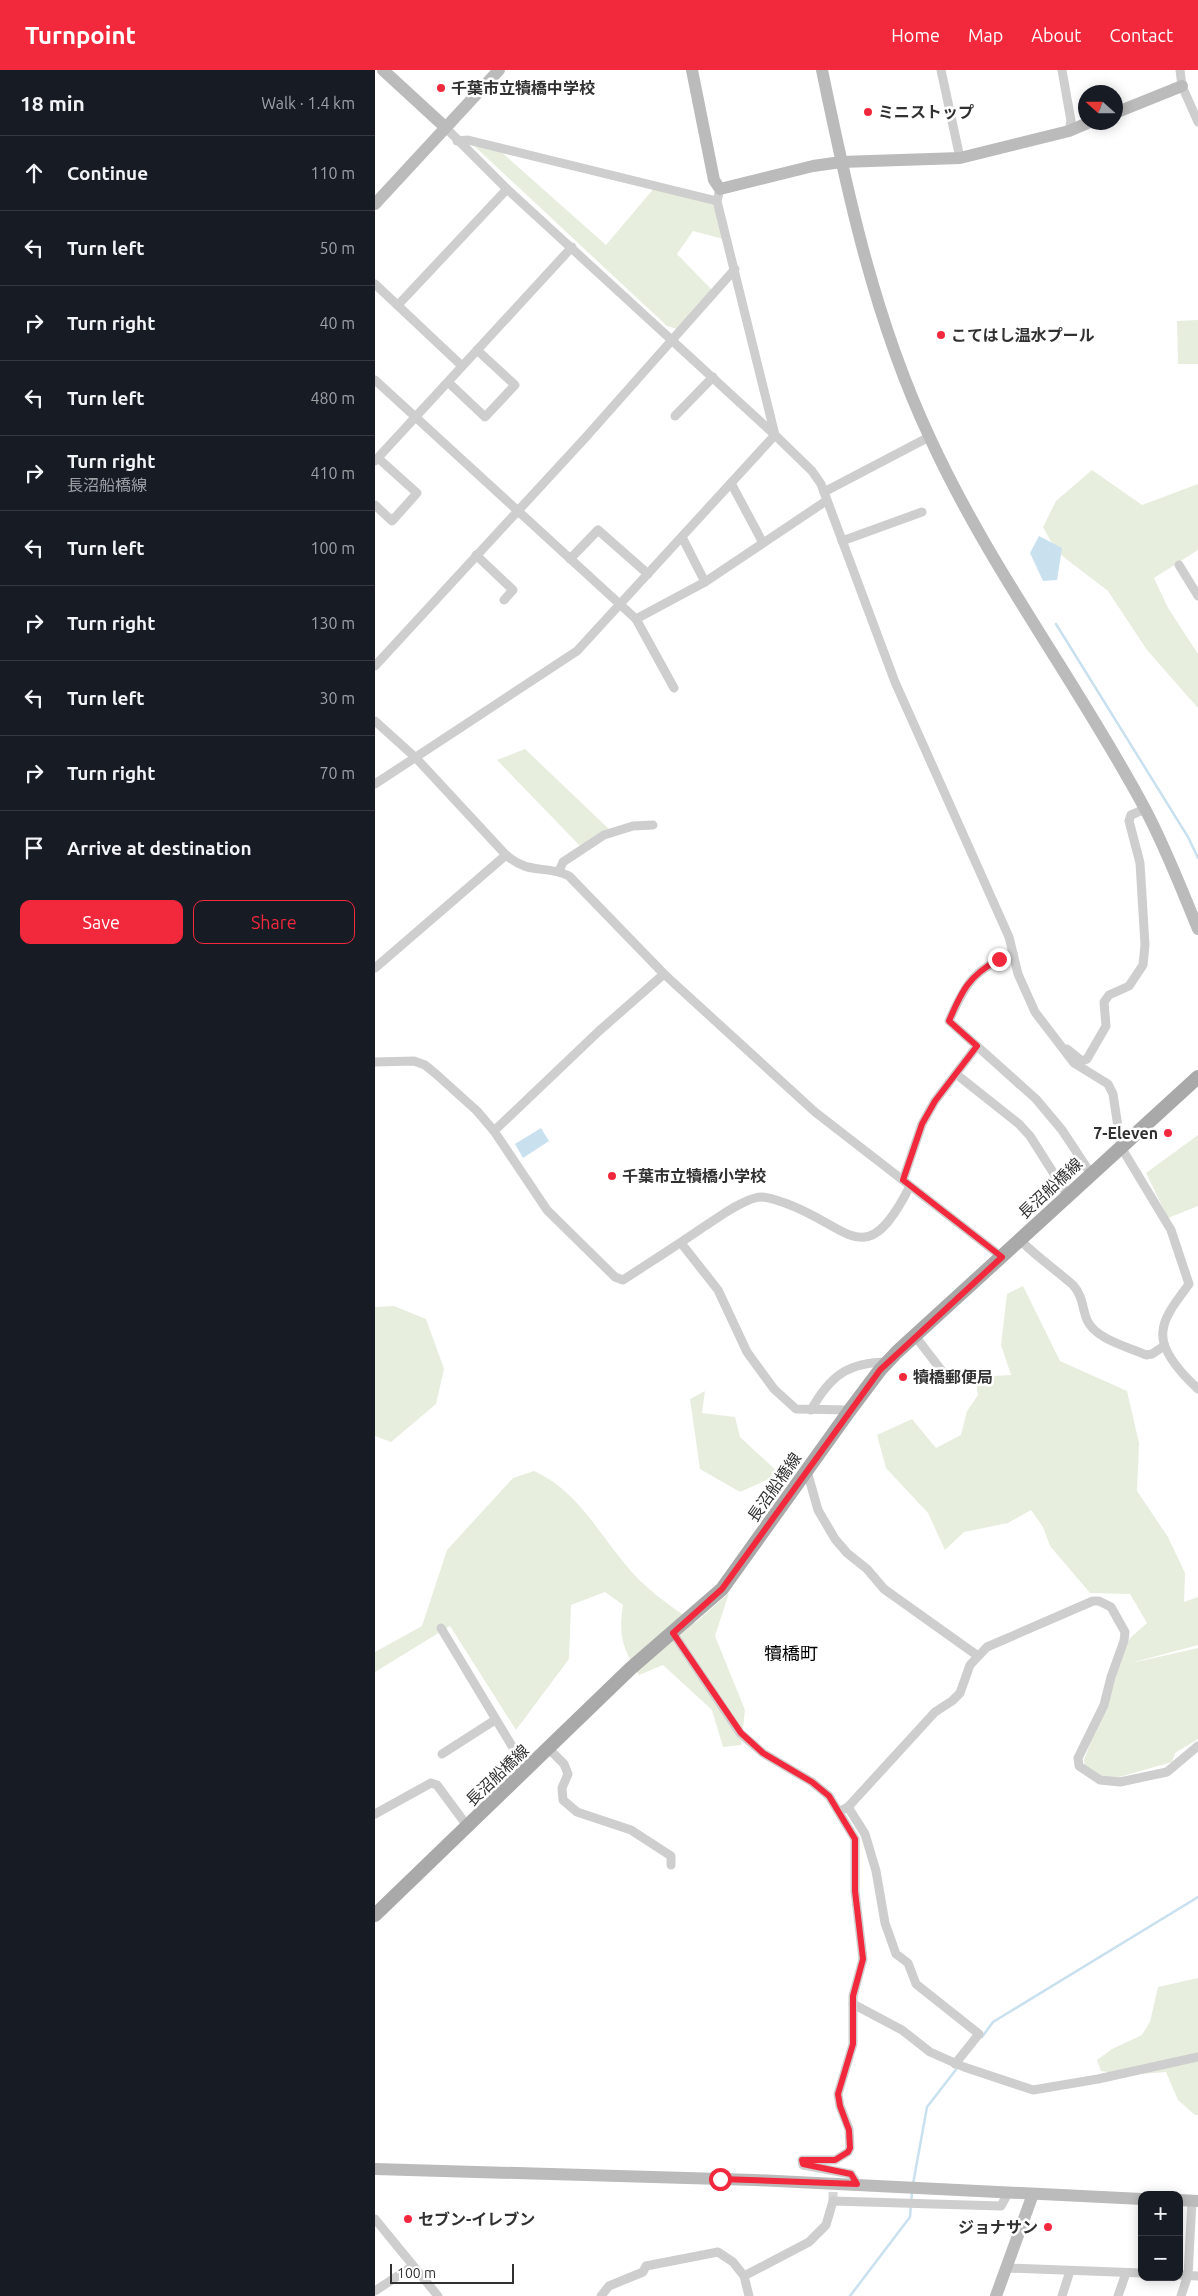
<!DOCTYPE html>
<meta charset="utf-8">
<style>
body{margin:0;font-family:Ubuntu,"Noto Sans JP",sans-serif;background:#242831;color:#f1f3f6}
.controls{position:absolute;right:15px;bottom:15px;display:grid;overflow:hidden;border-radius:10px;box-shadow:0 2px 12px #0003}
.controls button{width:45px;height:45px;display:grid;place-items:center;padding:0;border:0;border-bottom:1px solid #363941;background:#171b24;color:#f1f3f6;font:25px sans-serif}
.compass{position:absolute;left:703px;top:15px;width:45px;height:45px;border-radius:50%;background:#171b24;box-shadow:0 2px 12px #0003;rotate:291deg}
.scale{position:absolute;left:15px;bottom:12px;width:124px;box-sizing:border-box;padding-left:5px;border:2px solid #313131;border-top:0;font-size:14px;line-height:18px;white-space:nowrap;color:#313131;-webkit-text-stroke:4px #fff;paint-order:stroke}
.stop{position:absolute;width:15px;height:15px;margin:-11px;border:4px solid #f2283d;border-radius:50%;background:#fff}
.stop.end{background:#f2283d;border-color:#fff;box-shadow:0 1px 5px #0008}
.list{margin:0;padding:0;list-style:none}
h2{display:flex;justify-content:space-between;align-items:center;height:65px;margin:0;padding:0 20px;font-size:21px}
h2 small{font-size:16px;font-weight:400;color:#9ea1a6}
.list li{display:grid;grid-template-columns:32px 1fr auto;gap:15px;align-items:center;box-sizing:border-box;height:75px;padding:0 20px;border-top:1px solid #363941}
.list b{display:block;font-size:19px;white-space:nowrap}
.list p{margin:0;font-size:16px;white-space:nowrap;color:#9ea1a6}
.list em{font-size:16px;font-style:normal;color:#9ea1a6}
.actions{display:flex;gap:10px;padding:15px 20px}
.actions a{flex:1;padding:11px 0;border:1px solid #f2283d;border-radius:10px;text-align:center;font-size:18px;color:#f2283d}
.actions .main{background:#f2283d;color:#fff}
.icon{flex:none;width:28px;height:28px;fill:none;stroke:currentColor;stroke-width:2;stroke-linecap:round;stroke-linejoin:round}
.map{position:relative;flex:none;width:823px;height:2226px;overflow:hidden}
header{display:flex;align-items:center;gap:30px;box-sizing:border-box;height:70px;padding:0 25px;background:#f2283d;color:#fff}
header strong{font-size:24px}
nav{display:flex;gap:28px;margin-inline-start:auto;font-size:18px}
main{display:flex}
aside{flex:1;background:#171b24}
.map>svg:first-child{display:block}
.green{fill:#e7eede}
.water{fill:#c9e1ef}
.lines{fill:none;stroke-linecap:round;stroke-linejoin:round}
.stream{stroke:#c9e1ef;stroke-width:2.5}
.street-tunnel{stroke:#d6d6d6;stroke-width:9;stroke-dasharray:9 4.5;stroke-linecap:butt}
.street{stroke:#cecece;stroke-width:9}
.secondary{stroke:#bbb;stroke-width:12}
.primary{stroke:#a9a9a9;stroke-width:14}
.route{stroke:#f2283d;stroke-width:6}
.poi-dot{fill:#f2283d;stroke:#fff;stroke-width:2}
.labels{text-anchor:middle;stroke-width:5;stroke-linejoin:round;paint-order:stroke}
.poi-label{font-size:16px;font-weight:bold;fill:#313131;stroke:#fff;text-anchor:start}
.street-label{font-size:16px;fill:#313131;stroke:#fff}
.neighbourhood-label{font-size:18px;fill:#000;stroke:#fff}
</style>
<header>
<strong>Turnpoint</strong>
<nav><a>Home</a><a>Map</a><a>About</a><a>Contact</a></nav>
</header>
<main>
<aside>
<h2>18 min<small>Walk · 1.4 km</small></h2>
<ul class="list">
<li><svg class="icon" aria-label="ahead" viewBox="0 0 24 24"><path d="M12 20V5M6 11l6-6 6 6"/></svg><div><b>Continue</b></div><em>110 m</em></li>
<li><svg class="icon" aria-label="left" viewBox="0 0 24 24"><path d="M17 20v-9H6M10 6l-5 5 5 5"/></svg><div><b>Turn left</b></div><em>50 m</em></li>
<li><svg class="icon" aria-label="right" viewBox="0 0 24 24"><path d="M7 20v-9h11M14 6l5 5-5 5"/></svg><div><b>Turn right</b></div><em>40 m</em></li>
<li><svg class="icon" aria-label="left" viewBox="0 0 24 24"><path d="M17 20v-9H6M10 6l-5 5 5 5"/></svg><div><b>Turn left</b></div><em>480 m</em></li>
<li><svg class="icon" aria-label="right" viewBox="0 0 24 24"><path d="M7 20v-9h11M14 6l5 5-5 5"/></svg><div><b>Turn right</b><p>長沼船橋線</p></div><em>410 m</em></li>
<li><svg class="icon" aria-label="left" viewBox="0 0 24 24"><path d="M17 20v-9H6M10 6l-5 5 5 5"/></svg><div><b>Turn left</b></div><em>100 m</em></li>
<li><svg class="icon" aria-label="right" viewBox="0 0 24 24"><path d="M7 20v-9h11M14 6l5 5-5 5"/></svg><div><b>Turn right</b></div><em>130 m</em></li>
<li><svg class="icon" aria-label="left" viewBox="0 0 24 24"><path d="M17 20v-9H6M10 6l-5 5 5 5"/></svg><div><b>Turn left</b></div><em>30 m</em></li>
<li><svg class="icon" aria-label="right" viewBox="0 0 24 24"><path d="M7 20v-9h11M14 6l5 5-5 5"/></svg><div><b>Turn right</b></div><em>70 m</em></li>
<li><svg class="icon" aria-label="arrive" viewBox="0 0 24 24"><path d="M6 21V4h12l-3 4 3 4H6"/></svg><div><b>Arrive at destination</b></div></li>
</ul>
<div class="actions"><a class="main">Save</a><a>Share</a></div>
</aside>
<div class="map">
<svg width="823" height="2226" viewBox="0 0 823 2226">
<rect width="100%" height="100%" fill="#fff"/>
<g class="green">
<polygon points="97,74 124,80 231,175 280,117 338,134 348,169 318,161 302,184 337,220 302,259 292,256"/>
<polygon points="823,250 823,294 803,294 802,251"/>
<polygon points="717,400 767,435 823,414 823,480 779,508 793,538 823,584 823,638 772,580 733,521 681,481 668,457 681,431"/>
<polygon points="150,679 235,760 207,778 122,690"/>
<polygon points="823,1065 823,1136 793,1148 771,1103"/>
<polygon points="648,1216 685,1291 752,1321 764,1373 762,1421 793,1467 810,1503 809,1532 823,1527 823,1575 752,1594 823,1578 823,1669 800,1683 797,1692 741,1708 723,1706 710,1696 709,1690 755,1568 772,1553 755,1524 715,1523 675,1476 668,1457 656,1440 633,1453 589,1462 570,1480 553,1443 511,1398 502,1365 537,1349 561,1378 586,1365 592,1341 603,1325 600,1307 636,1305 626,1275 632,1224"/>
<polygon points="19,1236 51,1249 69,1299 61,1334 16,1372 0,1366 0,1237"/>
<polygon points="330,1321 327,1343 360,1347 365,1367 405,1404 365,1422 325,1399 315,1329"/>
<path d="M159,1401c42,19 62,58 91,93 18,23 46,43 70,59l34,-30 -14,43 30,74 -4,35 -18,2 -11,-37 -49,-45 -24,10c-16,-25 -21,-40 -16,-70l-18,-13 -34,13 -2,54 -53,71 -66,-104 -75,46v-20l47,-26 25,-76 66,-72z"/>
<polygon points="823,1908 823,2045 820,2045 803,2030 791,2002 753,2005 726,2001 722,1990 737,1979 767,1965 775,1952 783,1917"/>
</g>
<g class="water">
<polygon points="664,466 687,478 682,510 668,511 655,483"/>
<polygon points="166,1058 174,1071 148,1088 140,1074"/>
</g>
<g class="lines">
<g class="stream">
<polyline points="681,554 813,767 823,788"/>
<polyline points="607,1967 618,1952 823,1827"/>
<polyline points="538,2114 552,2037 583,1997"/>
<polyline points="475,2226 535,2147 537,2122"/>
</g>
<polyline class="street-tunnel" points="458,2131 458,2098"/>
<g class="street">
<polyline points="566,0 585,88"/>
<polyline points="687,0 696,51 694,61"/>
<polyline points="805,0 807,16 823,52"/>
<polyline points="82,71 93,70 342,131"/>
<path d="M345,119l-3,12 58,234 37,36 9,13 74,198 114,255 9,37 17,38 39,51 34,21 5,10 8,53 50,83 18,54c-9,13 -25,31 -26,47 -3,21 21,45 35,58"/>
<polyline points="0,214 87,296"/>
<polyline points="23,235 132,119"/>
<polyline points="0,310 261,549 299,618"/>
<polyline points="73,312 110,347 140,315 102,280"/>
<polyline points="300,346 338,307"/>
<polyline points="0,391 197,177"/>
<polyline points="356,413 388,473"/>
<polyline points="449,422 554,367"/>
<polyline points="0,435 17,451 42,423 3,388"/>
<polyline points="307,467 330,512"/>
<polyline points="467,471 547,442"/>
<polyline points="101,485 138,520 129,530"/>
<polyline points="195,489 223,460 273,504"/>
<polyline points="804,495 823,526"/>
<polyline points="261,549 330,512 451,431"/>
<polyline points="0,596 211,367 360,199"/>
<path d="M0,651l41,37 90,97c25,21 38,9 63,21l95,98 151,138 187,145"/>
<polyline points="0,714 202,581 400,365 132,119 70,57"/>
<polyline points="184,801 188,792 229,765 258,756 278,755"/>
<path d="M638,883c-39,17 -47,29 -64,68l87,78 26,31 29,44"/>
<polyline points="0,898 131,785"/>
<polyline points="692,979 707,991 712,989 731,956 729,932 734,925 754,916 768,895 770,875 765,793 754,751 756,745 770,739"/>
<path d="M0,992l39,-1 11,4 11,9 41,37 17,20 53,79 68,67 8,3c26,-17 53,-34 79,-52 16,-10 35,-25 53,-30 10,-3 20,2 30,5 65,23 80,72 125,-17"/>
<polyline points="581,1004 644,1054 655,1066 693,1126"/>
<polyline points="119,1061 224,961 289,904"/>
<polyline points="528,1110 547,1054 560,1031 602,976"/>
<path d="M645,1170c17,17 36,30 53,45 10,11 9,23 14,35 9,20 42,27 59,35l6,-1 12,-8"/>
<polyline points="306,1173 343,1220 372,1282 399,1319 421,1339 475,1340"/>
<polyline points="540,1266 567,1301"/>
<path d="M436,1340c19,-34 37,-48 77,-48"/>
<polyline points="432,1401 443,1440 460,1469 472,1483 492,1499 509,1519 603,1586"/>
<polyline points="66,1558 152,1701"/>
<polyline points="298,1563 365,1663 388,1683 437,1712 454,1726 480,1769 480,1821 488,1889 478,1926 478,1974 463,2024 465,2036 474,2059 475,2078 473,2082 460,2090 427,2090 428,2095 476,2104 482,2114"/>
<polyline points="174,1679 189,1694 193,1704 187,1718 188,1730 202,1742 256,1760 296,1786 296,1795"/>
<polyline points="67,1684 120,1650"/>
<polyline points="473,1737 490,1764 501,1801 510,1853 521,1884 533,1893 541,1914 604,1964 580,1994"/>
<polyline points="465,1741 473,1737 560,1642 577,1631 585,1623 595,1595 612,1577 718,1531 724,1531 736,1537 750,1562 749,1571 736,1607 729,1635 703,1688 704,1696 725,1710 745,1712 792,1702 823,1676"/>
<polyline points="0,1744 56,1713 62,1715 93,1757"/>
<polyline points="478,1934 527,1960 555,1982 589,1997 658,2020 723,2009 823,1987"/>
<polyline points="0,2149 63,2226"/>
<polyline points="632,2198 767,2203"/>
<polyline points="804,2205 823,2206"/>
<polyline points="0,2221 38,2196"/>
<polyline points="226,2226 234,2216 268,2202 271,2196 343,2182 358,2192 369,2206"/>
<polyline points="374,2226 369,2206 434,2172 451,2155 458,2131 626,2136 633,2123"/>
<polyline points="687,2226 695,2201"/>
<polyline points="743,2226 751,2203"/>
<polyline points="806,2226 813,2205 817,2131"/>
</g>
<g class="secondary">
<polyline points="8,0 70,57"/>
<polyline points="317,0 339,110 345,119 438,96 466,92 585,88 694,61 715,52"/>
<path d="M447,0c26,126 53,251 108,368 59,129 147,244 214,369 21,39 37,81 54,122"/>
<polyline points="740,43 807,16"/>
<polyline points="0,134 124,0"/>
<polyline points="0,2099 380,2110 767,2129"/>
<polyline points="804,2130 823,2131"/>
<polyline points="621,2226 658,2124"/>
</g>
<polyline class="primary" points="0,1845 255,1599 347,1519 475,1340 505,1300 522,1282 823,1007"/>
</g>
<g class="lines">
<path class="route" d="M345,2109l137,5 -6,-10 -48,-10 -1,-4h33l13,-8 2,-4 -1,-18 -9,-24 -2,-12 15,-50v-48l10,-37 -8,-68v-52l-26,-43 -17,-14 -49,-29 -22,-20 -68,-100 49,-44 158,-219 122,-113 -99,-77 19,-56 13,-23 42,-55 -28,-25c13,-31 20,-45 50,-62"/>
</g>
<g class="poi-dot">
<circle cx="66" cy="18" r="5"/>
<circle cx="493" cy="42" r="5"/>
<circle cx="566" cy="265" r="5"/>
<circle cx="793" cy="1063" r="5"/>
<circle cx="237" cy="1106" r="5"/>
<circle cx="528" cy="1307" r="5"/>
<circle cx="33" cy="2149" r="5"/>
<circle cx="673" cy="2157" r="5"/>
</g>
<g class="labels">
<g class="poi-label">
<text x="76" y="24">千葉市立犢橋中学校</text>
<text x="503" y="48">ミニストップ</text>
<text x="576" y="271">こてはし温水プール</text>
<text x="783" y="1069" text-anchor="end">7-Eleven</text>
<text x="247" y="1112">千葉市立犢橋小学校</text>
<text x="538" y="1313">犢橋郵便局</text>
<text x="43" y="2155">セブン-イレブン</text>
<text x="663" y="2163" text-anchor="end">ジョナサン</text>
</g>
<g class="street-label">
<text transform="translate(675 1118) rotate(-43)" y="6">長沼船橋線</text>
<text transform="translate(399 1417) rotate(-55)" y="6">長沼船橋線</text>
<text transform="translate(122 1705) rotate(-44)" y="6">長沼船橋線</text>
</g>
<g class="neighbourhood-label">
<text x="416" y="1590">犢橋町</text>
</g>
</g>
</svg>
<div class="controls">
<button>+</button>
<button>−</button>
</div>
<svg class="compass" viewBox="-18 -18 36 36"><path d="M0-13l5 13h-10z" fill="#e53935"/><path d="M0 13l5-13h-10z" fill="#9ea1a6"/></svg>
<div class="scale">100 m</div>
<div class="stop" style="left:345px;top:2109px"></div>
<div class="stop end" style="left:624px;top:889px"></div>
</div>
</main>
